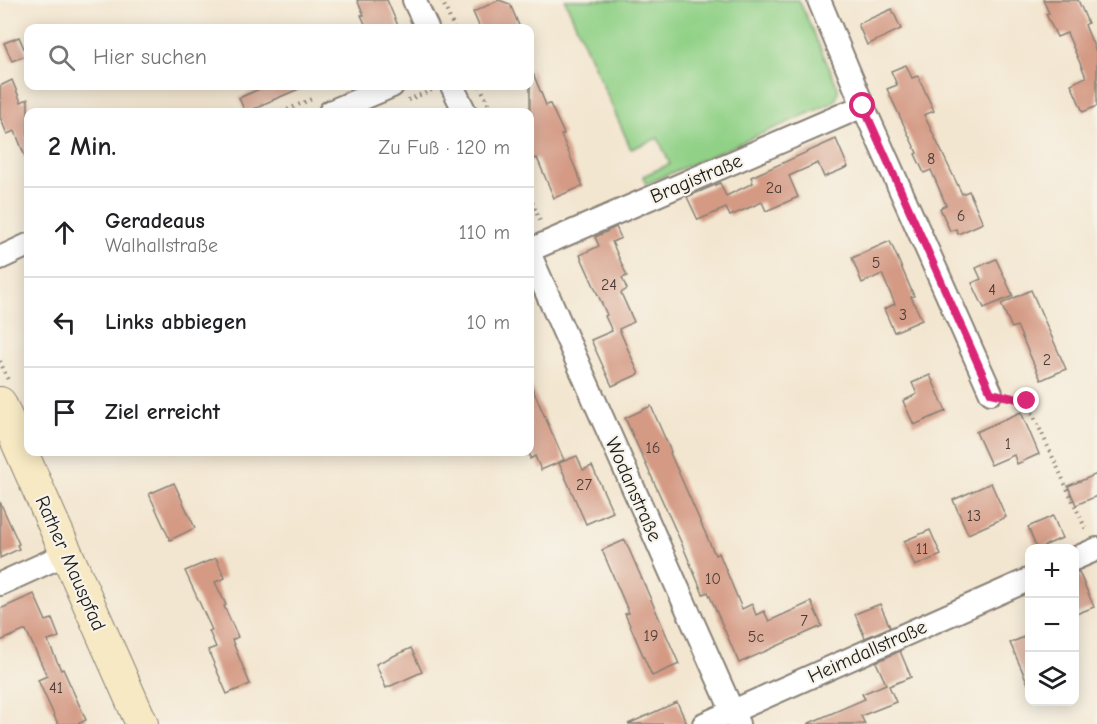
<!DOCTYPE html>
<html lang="de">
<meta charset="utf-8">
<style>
body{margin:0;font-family:"Comic Neue",sans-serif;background:#f2f2f2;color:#202124}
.controls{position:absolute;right:18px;bottom:18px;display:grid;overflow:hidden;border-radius:12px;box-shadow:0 3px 15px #0003}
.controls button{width:54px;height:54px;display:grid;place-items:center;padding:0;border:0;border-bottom:2px solid #e0e0e0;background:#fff;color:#202124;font:30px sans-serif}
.stop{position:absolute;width:18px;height:18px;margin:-14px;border:4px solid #db2777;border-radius:50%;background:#fff}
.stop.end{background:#db2777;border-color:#fff;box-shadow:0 2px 6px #0008}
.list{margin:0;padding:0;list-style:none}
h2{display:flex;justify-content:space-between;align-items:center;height:78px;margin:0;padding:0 24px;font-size:26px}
h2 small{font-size:20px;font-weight:400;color:#757577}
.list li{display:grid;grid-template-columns:39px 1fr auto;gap:18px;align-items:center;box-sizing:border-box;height:90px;padding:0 24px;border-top:2px solid #e0e0e0}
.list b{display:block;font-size:22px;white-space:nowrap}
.list p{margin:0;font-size:20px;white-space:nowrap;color:#757577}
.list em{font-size:20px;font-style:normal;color:#757577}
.icon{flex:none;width:33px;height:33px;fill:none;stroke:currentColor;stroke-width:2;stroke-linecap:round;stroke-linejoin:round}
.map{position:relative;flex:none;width:1097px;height:724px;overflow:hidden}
.search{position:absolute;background:#fff;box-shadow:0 3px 15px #0003;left:24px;top:24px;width:510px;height:66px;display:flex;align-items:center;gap:15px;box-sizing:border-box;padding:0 21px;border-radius:12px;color:#757577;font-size:22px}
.panel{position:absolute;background:#fff;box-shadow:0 3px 15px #0003;left:24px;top:108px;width:510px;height:348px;border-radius:12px}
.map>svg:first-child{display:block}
.green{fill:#91d187;stroke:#567652;stroke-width:1.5}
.building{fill:#d49a84}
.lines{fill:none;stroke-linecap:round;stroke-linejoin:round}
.minor-casing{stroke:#888176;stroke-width:26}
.secondary-casing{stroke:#888176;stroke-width:34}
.path{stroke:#888176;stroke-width:4;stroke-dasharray:1.5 4.5;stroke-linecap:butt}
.minor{stroke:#fff;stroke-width:22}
.secondary{stroke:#f6e9c3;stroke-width:32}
.route{stroke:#db2777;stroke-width:8}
.labels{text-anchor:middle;stroke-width:4.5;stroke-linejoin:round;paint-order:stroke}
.number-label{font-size:16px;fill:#4a3c36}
.street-label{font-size:20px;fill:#1c1c1c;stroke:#f7f3e8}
</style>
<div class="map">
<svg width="1097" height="724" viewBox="0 0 1097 724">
<rect width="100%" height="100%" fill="#f7f3e8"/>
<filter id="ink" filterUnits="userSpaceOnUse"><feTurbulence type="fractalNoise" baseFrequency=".0167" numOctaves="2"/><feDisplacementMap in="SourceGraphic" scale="12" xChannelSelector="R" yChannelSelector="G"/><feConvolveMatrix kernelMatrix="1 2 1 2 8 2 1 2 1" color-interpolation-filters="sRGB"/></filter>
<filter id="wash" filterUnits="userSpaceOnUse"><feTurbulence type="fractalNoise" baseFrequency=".008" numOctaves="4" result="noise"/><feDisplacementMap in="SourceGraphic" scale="24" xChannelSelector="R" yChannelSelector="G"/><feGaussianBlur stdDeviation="1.35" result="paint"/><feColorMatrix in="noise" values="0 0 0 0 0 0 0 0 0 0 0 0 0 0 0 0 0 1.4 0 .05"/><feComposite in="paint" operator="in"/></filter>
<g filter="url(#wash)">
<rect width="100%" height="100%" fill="#f3e6d0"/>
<path class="green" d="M565,0h234l39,88c0,8 -1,12 -8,16l-184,80 -3,-8 27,-12 -12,-26 -27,11z"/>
<g id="blocks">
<g class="building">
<polygon points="357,0 387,0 399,28 367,28 361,15 364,15"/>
<polygon points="499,0 510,4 520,28 480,28 473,12"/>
<polygon points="1043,0 1078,0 1088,23 1085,25 1097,54 1097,106 1083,112 1071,84 1086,77 1067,33 1057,37 1046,14 1049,13"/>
<polygon points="892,9 901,29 867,45 858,24"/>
<polygon points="19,37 27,55 12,61 4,43"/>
<polygon points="906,65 912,78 918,76 934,111 924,115 962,194 969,191 983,223 958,234 956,229 950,231 940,208 946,205 931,170 924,173 915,154 917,153 887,89 897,85 891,71"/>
<polygon points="530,66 546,105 550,104 564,134 561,135 583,186 554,198 537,158 530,161"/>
<polygon points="12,80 21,102 28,99 28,164 15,131 7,134 0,117 0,86"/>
<polygon points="266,86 306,86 261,105 262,106 245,112 239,98"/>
<polygon points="836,139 848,167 824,177 818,163 789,176 798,197 766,211 762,202 730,216 726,208 698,220 687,197 720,183 726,196 753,183 751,177"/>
<polygon points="616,227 621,238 612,242 627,276 622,278 627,289 621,293 634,322 619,329 639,374 612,386 591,340 612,331 605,316 607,315 580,255 599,246 595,237"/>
<polygon points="890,241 914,296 911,297 922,320 894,332 884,309 895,304 882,274 862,283 852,258"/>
<polygon points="996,259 1013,296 984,308 972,283 981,279 976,268"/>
<polygon points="1031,290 1066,369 1041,380 1017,326 1012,328 1001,304"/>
<polygon points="930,375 946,411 914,425 903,401 917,394 912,383"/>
<polygon points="530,383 564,460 541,470 535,456 530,459"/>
<polygon points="651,406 671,452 670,453 715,555 719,553 742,609 752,604 756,615 764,611 769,621 811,602 822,626 739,663 708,592 703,594 681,542 625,418"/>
<polygon points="1021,412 1039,454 1017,464 1014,455 991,465 976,432"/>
<polygon points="577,456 583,470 592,466 613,512 586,524 559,463"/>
<polygon points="1097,474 1097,496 1076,505 1068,486"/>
<polygon points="174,483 195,528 170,540 149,494"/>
<polygon points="991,483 1006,517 968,534 953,500"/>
<polygon points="0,502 19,544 17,545 19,549 0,558"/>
<polygon points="1053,516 1062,538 1037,549 1028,527"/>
<polygon points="930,530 941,555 915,566 904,541"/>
<polygon points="625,540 679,664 652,676 625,614 629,613 602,550"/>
<polygon points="216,558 225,578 215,582 226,605 224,606 238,637 232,640 250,684 227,694 208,650 216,647 209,631 212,630 185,571"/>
<polygon points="1074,572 1079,572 1094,607 1074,615"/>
<polygon points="34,594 46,621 52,619 59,637 48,641 61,670 63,669 86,720 78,724 58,724 38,680 47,676 26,630 0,641 0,609"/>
<polygon points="880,604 890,627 865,638 855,614"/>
<polygon points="1029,635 1029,686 1010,643"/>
<polygon points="411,648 422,672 386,688 376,664"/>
<polygon points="900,651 911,677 889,686 896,702 861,716 865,724 807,724 865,699 862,694 886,684 876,662"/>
<polygon points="677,702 687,724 628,724"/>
</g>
</g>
</g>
<g filter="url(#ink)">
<use href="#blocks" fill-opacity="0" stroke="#888176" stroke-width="1.5"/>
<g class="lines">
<g class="minor-casing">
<g id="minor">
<polyline points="414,0 427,28"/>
<polyline points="819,0 863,106 991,393"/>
<polyline points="452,86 465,112"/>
<polyline points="330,112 392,86"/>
<polyline points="530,250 863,106"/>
<polyline points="530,255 738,724"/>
<polyline points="0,258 28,245"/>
<polyline points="1074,559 1097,549"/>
<polyline points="0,584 66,554"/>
<polyline points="704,724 1030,579"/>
</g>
</g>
<g class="secondary-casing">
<polyline id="secondary" points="0,403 142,724"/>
</g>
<g class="path">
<polyline points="442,0 454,28"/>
<polyline points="480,86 492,112"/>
<polyline points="408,100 434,89"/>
<polyline points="282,112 314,98"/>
<polyline points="530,197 541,224"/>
<polyline points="0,361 8,380"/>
<polyline points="1010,398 1027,401 1087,532"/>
</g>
<use href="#minor" class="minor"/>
<use href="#secondary" class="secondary"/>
</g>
</g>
<g class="lines" filter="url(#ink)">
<polyline class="route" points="863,106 991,393 1027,401"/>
</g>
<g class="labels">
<g class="number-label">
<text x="931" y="164">8</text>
<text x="774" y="193">2a</text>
<text x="961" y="221">6</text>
<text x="876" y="268">5</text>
<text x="609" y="290">24</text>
<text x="992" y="295">4</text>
<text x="903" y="320">3</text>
<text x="1047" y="365">2</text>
<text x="1008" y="449">1</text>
<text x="653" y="453">16</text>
<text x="584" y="490">27</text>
<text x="974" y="521">13</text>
<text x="922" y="554">11</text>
<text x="713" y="584">10</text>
<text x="804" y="626">7</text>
<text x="651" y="641">19</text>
<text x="756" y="642">5c</text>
<text x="56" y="693">41</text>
</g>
<g class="street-label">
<text transform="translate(696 178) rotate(-23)" y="7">Bragistraße</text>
<text transform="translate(634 489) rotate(66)" y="7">Wodanstraße</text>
<text transform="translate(71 563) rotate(66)" y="7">Rather Mauspfad</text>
<text transform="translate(867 651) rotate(-24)" y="7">Heimdallstraße</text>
</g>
</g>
</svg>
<div class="controls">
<button>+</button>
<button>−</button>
<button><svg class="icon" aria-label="layers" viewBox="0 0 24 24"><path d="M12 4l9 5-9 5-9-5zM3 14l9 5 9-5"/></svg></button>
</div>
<div class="stop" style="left:863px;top:106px"></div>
<div class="stop end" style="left:1027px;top:401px"></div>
<div class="search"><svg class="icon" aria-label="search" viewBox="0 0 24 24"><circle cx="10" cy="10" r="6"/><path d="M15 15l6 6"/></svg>Hier suchen</div>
<section class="panel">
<h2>2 Min.<small>Zu Fuß · 120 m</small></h2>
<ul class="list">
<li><svg class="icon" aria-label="ahead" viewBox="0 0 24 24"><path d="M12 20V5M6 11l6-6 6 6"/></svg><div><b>Geradeaus</b><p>Walhallstraße</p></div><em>110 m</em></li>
<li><svg class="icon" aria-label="left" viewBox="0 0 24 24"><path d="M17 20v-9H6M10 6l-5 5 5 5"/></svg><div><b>Links abbiegen</b></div><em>10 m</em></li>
<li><svg class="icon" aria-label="arrive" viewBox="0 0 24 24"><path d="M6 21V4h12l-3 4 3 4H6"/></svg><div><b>Ziel erreicht</b></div></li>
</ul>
</section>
</div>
